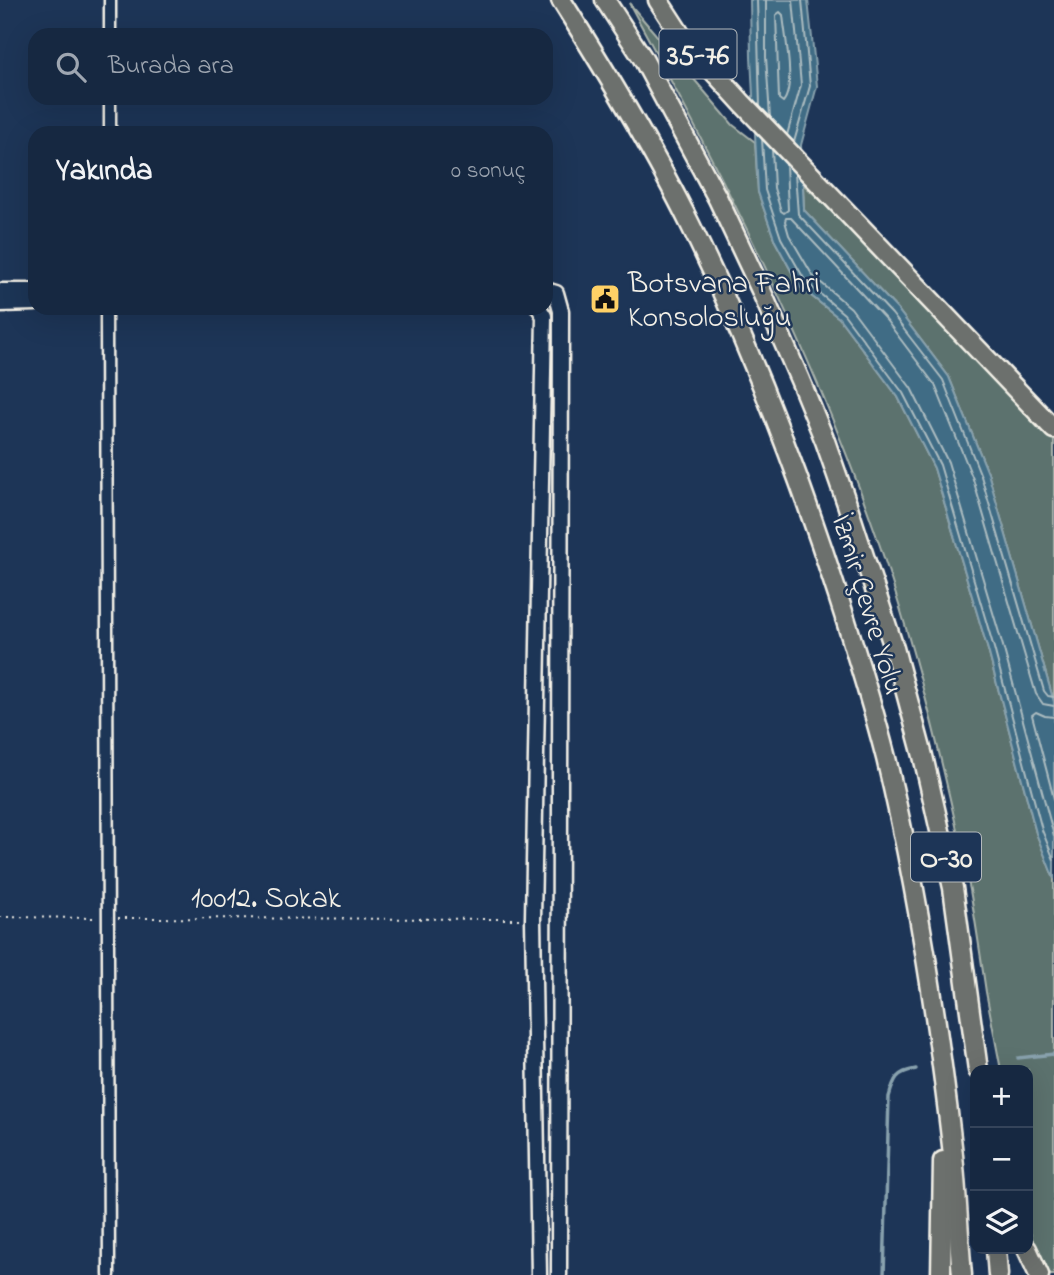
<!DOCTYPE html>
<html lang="tr">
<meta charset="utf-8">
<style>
body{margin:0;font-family:"Indie Flower",sans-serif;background:#23344c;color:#f1f3f6}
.controls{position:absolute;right:21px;bottom:21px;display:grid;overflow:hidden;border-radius:14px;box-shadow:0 7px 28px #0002}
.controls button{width:63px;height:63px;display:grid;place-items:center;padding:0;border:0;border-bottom:2px solid #35445a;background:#162841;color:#f1f3f6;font:35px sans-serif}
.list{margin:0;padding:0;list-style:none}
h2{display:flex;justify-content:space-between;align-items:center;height:91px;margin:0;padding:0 28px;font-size:30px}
h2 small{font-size:23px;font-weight:400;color:#9ea6b1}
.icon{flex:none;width:38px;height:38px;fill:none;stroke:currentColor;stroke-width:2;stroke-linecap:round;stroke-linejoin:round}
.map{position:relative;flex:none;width:1054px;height:1275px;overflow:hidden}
.search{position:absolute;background:#162841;box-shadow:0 7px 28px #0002;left:28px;top:28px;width:525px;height:77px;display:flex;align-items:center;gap:18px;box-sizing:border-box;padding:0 24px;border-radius:21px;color:#9ea6b1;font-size:26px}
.panel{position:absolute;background:#162841;box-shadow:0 7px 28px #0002;left:28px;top:126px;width:525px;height:189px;border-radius:21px}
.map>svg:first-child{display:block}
.green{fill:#5c726e;stroke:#a8b2ab;stroke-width:2}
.water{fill:#406c85;stroke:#88a1ad;stroke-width:2}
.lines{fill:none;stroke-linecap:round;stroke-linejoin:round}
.shore{stroke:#acbcc0;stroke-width:2}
.stream{stroke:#88a1ad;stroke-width:3.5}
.street-casing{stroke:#f4f1e8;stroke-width:15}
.secondary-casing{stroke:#f4f1e8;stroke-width:19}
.highway-casing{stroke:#f4f1e8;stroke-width:23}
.path{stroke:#f4f1e8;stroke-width:2;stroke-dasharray:2 5;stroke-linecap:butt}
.street{stroke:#1d3557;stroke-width:10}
.secondary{stroke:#1d3557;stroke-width:14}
.highway{stroke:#6c706d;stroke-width:18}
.labels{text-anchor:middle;stroke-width:5;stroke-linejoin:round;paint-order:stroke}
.shield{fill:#1d3557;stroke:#b4b9bc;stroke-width:2}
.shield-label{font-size:28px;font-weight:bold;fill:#f4f1e8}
.poi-label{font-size:30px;fill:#f4f1e8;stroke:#1d3557;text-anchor:start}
.street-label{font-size:30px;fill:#f4f1e8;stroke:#1d3557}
</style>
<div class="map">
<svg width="1054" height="1275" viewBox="0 0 1054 1275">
<rect width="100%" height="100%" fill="#1d3557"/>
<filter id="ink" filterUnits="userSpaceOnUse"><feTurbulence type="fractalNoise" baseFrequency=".0143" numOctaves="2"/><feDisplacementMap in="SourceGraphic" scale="14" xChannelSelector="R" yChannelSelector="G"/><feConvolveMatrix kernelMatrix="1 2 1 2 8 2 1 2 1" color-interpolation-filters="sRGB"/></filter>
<g filter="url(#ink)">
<g class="green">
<path d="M629,3l104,122 22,17 3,50 17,49 25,46 39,31 59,79 36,71 54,182 48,183 18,46v396h-5l-11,-19 -10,-30v-156h-27c-5,-26 -10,-52 -15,-78 -5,-34 -10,-68 -16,-102 -26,-123 -55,-246 -97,-364 -64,-182 -152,-354 -244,-523z"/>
<polygon points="803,184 857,234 1054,439 1054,702 988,473 949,377 898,310 804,210"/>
</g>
<polygon class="water" points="750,0 808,0 817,86 801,145 804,210 898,310 949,377 988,473 1054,702 1054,879 1036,833 988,650 934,468 898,397 839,318 800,287 775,241 758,192 751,57"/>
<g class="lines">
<g class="shore">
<polyline points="757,0 760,107"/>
<polyline points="766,0 766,57 770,117"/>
<path d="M780,12l3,3c2,21 13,72 0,87l-4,-3 -3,-84z"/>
<polyline points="787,135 801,85 793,0"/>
<polyline points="762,139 765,190 781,238 806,282 844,314 903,393 940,465 994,648 1042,830 1054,860"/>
<polyline points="794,142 810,86 802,0"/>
<polyline points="772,149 774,188 781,211 784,213 788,210 786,164"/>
<polyline points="795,174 798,214 892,314 943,380 981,476 1044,691 1048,696 1054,697"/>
<polyline points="1054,706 1043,704 1036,694 973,479 935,385 886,320 791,218 786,218 785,221 789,235 813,276 851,308 911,388 948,462 1003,646 1054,836"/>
<polyline points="1054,717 1045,716 1036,712 1032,715 1054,799"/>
</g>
<g class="stream">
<polyline points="1018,1058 1054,1054"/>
<path d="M884,1275l5,-178c5,-18 7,-25 27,-28"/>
</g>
<g class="street-casing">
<g id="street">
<polyline points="110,0 110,35"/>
<polyline points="110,98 110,133"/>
<polyline points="106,308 109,1275"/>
</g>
</g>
<g class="secondary-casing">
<g id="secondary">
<polyline points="546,290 556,293 561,311 559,1275"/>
<polyline points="0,291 35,291"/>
<polyline points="0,304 35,303"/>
<polyline points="539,1275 533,919 544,316 539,308"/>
</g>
</g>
<g class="highway-casing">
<g id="highway">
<path d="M561,0c46,73 91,147 129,224 59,120 107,244 148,372 17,53 34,107 48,162 31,128 51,258 66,388 5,43 6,86 10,129"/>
<polyline points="605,0 642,57 718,199 760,288 800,380 825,441 847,504 894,648 923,756 953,888 978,1070"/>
<polyline points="658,0 682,37 743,104 1054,429"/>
<polyline points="996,1249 998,1275"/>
<polyline points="1027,1249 1039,1275"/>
<polyline points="941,1275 943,1161"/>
</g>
</g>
<g class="path">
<polyline points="0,917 98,918"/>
<polyline points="118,918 521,919"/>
</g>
<use href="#street" class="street"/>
<use href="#secondary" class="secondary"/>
<use href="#highway" class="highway"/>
</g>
</g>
<defs>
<g id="civic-square" transform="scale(1.575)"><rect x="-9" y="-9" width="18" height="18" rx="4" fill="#ffd166" stroke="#1d3557"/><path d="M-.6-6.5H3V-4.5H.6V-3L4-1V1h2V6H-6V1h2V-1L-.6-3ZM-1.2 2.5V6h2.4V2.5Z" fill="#111"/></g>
</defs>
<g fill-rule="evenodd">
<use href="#civic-square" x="605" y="299"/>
</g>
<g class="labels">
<g class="shield">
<rect x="659.5" y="29.5" width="77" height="49" rx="5"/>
<rect x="911" y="832.5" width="70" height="49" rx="5"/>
</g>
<g class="shield-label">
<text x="698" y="64">35-76</text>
<text x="946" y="867">O-30</text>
</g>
<g class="poi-label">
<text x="628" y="292">Botsvana Fahri<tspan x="628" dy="34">Konsolosluğu</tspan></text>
</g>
<g class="street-label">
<text transform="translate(869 604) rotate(73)" y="10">İzmir Çevre Yolu</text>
<text x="266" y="907">10012. Sokak</text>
</g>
</g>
</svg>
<div class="controls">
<button>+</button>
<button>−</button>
<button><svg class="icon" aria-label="layers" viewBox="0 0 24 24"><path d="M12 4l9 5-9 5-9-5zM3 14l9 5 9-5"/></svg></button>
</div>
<div class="search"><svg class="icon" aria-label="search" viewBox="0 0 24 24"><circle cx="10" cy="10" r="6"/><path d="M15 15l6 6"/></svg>Burada ara</div>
<section class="panel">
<h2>Yakında<small>0 sonuç</small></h2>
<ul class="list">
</ul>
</section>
</div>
